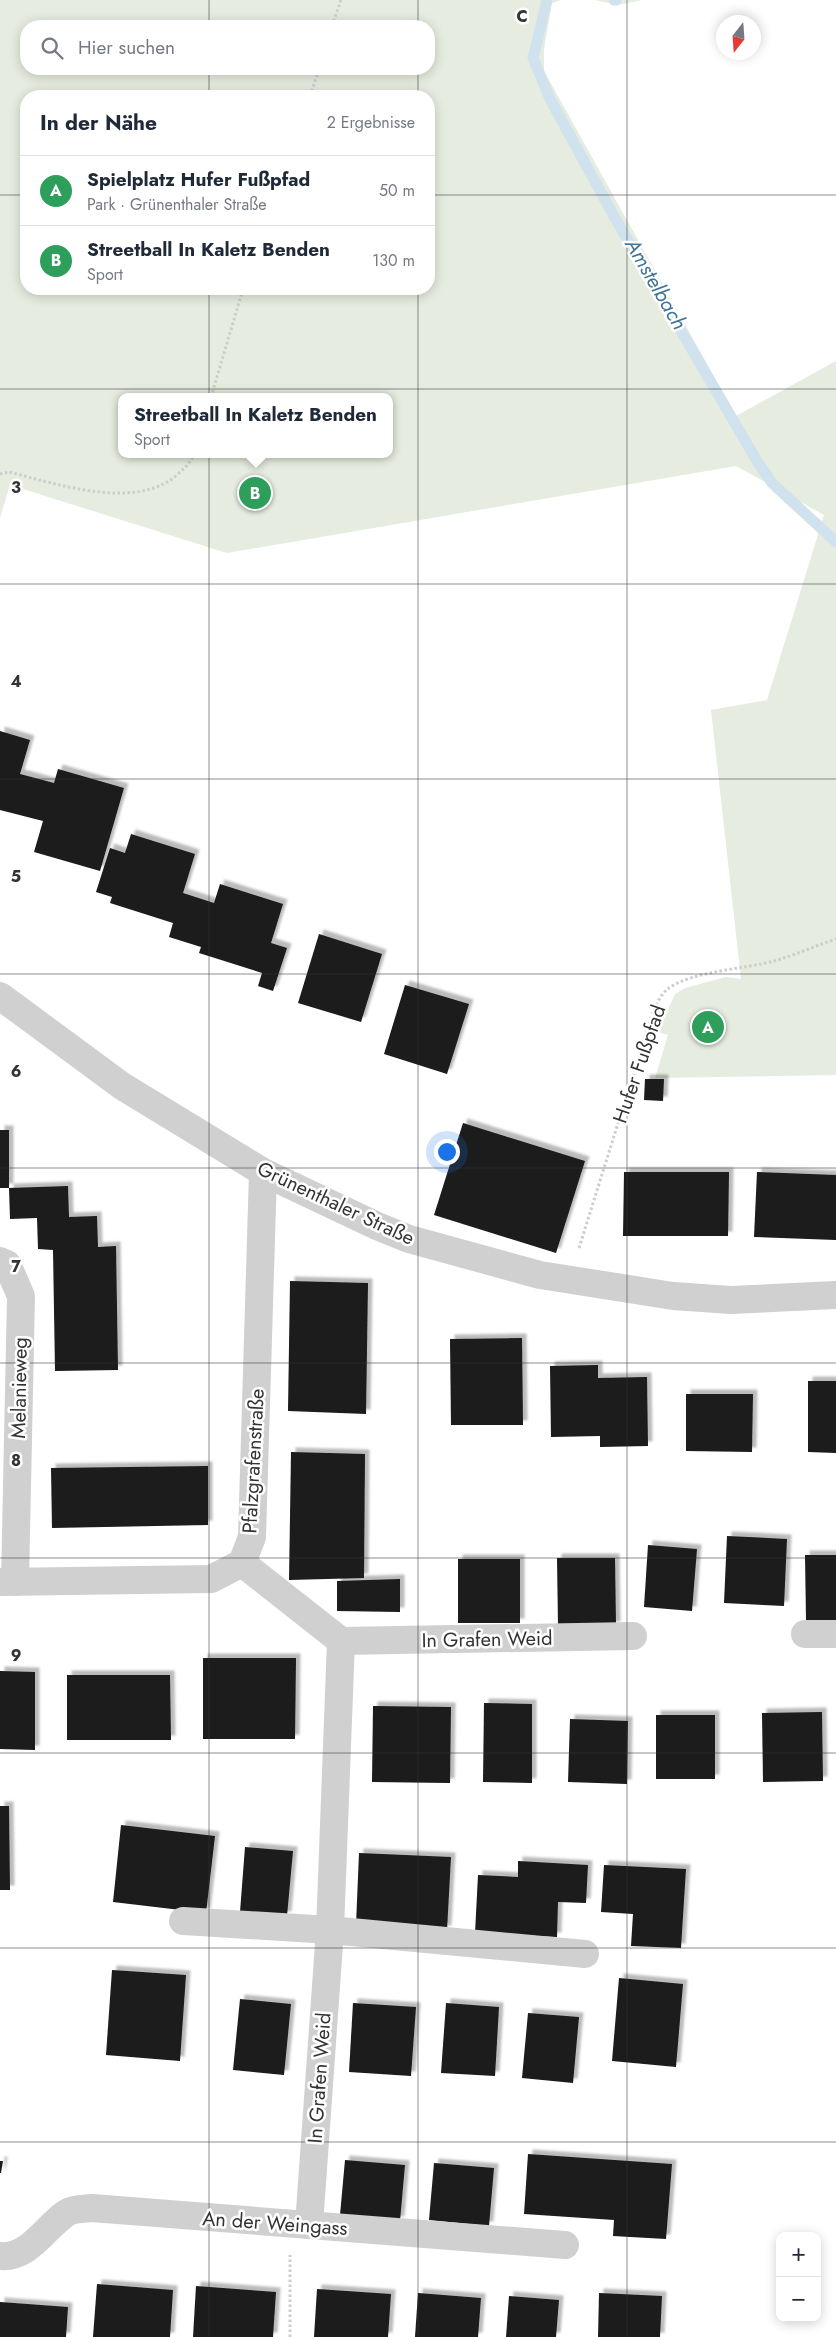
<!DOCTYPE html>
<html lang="de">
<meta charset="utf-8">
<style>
body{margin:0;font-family:Jost,sans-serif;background:#f2f2f3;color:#1f2937}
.controls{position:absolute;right:15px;bottom:15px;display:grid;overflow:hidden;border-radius:10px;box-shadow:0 2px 12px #0003}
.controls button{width:45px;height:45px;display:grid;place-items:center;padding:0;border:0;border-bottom:1px solid #e0e1e3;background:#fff;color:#1f2937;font:25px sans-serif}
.compass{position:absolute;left:716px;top:15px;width:45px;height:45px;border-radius:50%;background:#fff;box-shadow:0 2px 12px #0003;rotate:197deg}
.you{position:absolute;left:446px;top:1151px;width:18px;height:18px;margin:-12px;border:4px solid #fff;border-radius:50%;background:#1a73e8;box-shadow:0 0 0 8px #1a73e833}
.badge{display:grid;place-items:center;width:32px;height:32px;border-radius:50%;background:#e63946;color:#fff;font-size:16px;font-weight:700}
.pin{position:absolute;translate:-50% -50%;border:2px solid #fff;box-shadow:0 1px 5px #0006}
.popup{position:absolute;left:118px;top:393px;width:275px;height:65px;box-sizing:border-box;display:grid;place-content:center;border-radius:10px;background:#fff;filter:drop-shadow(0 1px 4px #0005);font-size:16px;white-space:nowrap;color:#747a83}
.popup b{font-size:19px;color:#1f2937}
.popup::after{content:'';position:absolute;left:50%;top:100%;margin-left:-10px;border:10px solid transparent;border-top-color:#fff}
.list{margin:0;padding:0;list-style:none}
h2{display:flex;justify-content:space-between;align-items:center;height:65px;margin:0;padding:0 20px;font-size:21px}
h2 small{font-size:16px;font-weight:400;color:#747a83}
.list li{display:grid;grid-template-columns:32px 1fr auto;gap:15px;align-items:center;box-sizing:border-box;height:70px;padding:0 20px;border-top:1px solid #e0e1e3}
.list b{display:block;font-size:19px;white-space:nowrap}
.list p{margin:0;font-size:16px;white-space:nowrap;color:#747a83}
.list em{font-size:16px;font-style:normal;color:#747a83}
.icon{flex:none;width:28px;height:28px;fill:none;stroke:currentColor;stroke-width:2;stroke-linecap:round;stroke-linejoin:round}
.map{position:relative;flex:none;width:836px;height:2337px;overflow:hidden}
.search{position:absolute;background:#fff;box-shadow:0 2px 12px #0003;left:20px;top:20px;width:415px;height:55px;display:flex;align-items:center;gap:12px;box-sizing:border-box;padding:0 18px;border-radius:20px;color:#747a83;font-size:19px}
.panel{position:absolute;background:#fff;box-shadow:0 2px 12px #0003;left:20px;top:90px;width:415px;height:205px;border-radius:20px}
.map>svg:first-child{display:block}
.green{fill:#e6ecdf;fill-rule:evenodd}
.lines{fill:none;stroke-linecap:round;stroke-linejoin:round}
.stream{stroke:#cfe2ee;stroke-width:11}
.building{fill:#1a1a1a;filter:url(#shadow)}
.path{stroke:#cdcdcd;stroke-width:3;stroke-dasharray:2.5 2.5;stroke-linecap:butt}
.minor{stroke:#d0d0d0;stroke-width:28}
.grid{fill:none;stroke:#333;stroke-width:1;stroke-opacity:0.55}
.labels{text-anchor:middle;stroke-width:5;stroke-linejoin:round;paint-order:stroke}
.street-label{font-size:20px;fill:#333;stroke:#fff}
.water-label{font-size:21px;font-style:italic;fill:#3f7597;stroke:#fff}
.grid-label{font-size:16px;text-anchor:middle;font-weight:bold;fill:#333;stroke:#fff;stroke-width:5;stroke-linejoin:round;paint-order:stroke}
</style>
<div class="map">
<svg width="836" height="2337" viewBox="0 0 836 2337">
<defs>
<filter id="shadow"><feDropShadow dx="4.5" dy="-4.5" stdDeviation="1" flood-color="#0004"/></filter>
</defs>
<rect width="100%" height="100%" fill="#fff"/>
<g class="green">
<path d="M0,0h561l-9,3 -8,46v22l192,345 100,-55v714l-181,3 13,-43 -10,-3 17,-38 10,-6 41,-11 15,2 -30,-269 56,-10 57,-185 -88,-49 -509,87 -217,-68 -10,33zM26,26h403v43h-403zM26,96h403v193h-403zM121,397h268v57h-268z"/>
<polygon points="595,0 642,0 618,5"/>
</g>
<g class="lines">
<g class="stream">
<polyline points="547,0 533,58 550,99 615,218 757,461 772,483 836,542"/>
<polyline points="614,0 616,0"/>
</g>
</g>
<g class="building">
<polygon points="0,731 30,740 20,774 54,783 58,769 124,788 100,871 34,852 43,821 0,810"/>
<polygon points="131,834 195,854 183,893 214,903 220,884 283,904 271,943 287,948 273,991 258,986 262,973 199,953 201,947 169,937 173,923 110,903 112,897 96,892 110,848 125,853"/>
<polygon points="319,934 382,954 361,1022 298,1003"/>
<polygon points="405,985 469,1004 447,1074 384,1054"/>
<polygon points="645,1079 664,1079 663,1101 644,1100"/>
<polygon points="463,1123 585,1161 556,1253 434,1215"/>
<rect x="0" y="1130" width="9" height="58"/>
<polygon points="624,1172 729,1172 728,1236 623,1236"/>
<polygon points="757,1172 836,1175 836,1240 754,1237"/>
<polygon points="68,1186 69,1217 97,1216 98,1247 116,1246 118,1370 55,1371 53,1250 38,1249 37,1218 10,1219 9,1188"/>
<polygon points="290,1281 368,1283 366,1414 288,1411"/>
<polygon points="522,1338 523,1425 451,1425 450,1339"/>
<polygon points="598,1365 598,1378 647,1377 648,1446 600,1447 600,1436 551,1437 550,1366"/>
<polygon points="808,1381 836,1381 836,1453 808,1452"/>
<polygon points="686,1394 753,1394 752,1452 686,1451"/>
<polygon points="291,1452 365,1454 364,1578 289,1580"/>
<polygon points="208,1466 208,1525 52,1528 51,1468"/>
<polygon points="727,1536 787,1539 784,1606 724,1603"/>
<polygon points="648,1545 697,1549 692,1611 644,1607"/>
<polygon points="805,1555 836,1555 836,1620 806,1620"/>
<polygon points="557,1558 615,1558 616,1626 558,1626"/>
<rect x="458" y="1559" width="62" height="64"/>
<polygon points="400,1579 400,1612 337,1611 337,1581"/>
<polygon points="203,1658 296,1658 295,1739 203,1739"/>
<polygon points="0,1671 35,1672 35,1750 0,1749"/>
<polygon points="67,1675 170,1675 171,1740 67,1740"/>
<polygon points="484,1703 532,1704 532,1783 483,1782"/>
<polygon points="373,1706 451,1707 450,1783 372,1782"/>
<polygon points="822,1712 823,1781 763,1782 762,1713"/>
<rect x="656" y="1715" width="59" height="64"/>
<polygon points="570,1719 628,1721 627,1784 568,1782"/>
<polygon points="0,1806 9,1806 10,1890 0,1890"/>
<polygon points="121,1825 215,1836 206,1913 113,1902"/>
<polygon points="245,1847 293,1851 287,1916 240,1912"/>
<polygon points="359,1853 451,1857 447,1930 356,1925"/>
<polygon points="518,1861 588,1865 586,1903 558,1902 557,1937 475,1933 478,1875 518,1877"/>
<polygon points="604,1865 686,1869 681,1948 631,1946 633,1914 601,1912"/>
<polygon points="112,1970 186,1975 180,2061 106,2055"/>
<polygon points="619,1978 683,1984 676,2067 612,2061"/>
<polygon points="240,1999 291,2004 284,2075 233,2070"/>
<polygon points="353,2003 416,2007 411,2076 349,2072"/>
<polygon points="446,2003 499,2007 495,2076 441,2073"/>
<polygon points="528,2013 579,2017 573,2083 522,2078"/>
<polygon points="528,2154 672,2164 666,2239 613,2236 614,2220 524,2214"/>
<polygon points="345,2160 405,2165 400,2221 340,2215"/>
<polygon points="0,2161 3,2161 1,2173 0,2173"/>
<polygon points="434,2163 494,2168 489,2226 429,2220"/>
<polygon points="97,2284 173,2290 170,2337 93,2337"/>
<polygon points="196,2286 276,2292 273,2337 193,2337"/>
<polygon points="317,2289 391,2294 388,2337 314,2337"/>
<polygon points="418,2293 481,2298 478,2337 415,2337"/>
<polygon points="599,2293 662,2296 660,2337 598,2337"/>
<polygon points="509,2296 559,2300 556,2337 506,2337"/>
<polygon points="0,2302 68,2307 66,2337 0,2337"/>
</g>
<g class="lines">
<g class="path">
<polyline points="332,26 341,0"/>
<polyline points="310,96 319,69"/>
<polyline points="211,397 243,289"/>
<path d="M0,474l9,-2c48,12 126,39 168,3 7,-7 13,-11 17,-21"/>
<path d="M579,1248l71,-227c4,-11 9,-26 19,-33 24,-17 76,-19 105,-27 21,-6 41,-15 62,-22"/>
<polyline points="290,2337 290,2255"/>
</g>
<g class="minor">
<polyline points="0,996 122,1086 263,1172 377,1226 409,1239 540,1275 673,1296 731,1300 836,1295"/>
<polyline points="0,1261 7,1264 21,1296 15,1582"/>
<polyline points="242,1563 341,1641 633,1636"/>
<polyline points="0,1582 211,1579 242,1563 252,1537 263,1172"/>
<polyline points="805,1634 836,1634"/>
<polyline points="183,1921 330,1930 585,1954"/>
<polyline points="309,2225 330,1930 341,1641"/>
<path d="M0,2256c28,3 45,-28 65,-42 6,-5 19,-5 27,-6l473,37"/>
</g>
</g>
<path class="grid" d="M209,0v26M418,0v26M627,0v2337M209,69v27M418,69v27M0,195h26M429,195h407M209,289v2048M418,289v2048M0,389h836M0,584h836M0,779h836M0,974h836M0,1168h836M0,1363h836M0,1558h836M0,1753h836M0,1948h836M0,2142h836"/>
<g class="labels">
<g class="street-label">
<text transform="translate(639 1064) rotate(-71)" y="7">Hufer Fußpfad</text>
<text transform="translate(336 1203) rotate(25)" y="7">Grünenthaler Straße</text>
<text transform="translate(19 1388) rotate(-89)" y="7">Melanieweg</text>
<text transform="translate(253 1461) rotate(-87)" y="7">Pfalzgrafenstraße</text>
<text transform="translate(487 1639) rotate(-1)" y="7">In Grafen Weid</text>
<text transform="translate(319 2078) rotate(-86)" y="7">In Grafen Weid</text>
<text transform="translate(275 2223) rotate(4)" y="7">An der Weingass</text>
</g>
<g class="water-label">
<text transform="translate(656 284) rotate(60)" y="7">Amstelbach</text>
</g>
</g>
<g class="grid-label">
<text x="522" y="22">C</text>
<text x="16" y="493">3</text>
<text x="16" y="687">4</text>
<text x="16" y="882">5</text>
<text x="16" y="1077">6</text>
<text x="16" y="1272">7</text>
<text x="16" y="1466">8</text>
<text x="16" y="1661">9</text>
</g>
</svg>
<div class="controls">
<button>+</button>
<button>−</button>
</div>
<svg class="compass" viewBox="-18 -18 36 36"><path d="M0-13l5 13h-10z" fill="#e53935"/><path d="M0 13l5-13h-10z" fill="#747a83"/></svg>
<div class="you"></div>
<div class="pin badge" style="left:708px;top:1027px;background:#2e9e5b">A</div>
<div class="pin badge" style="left:255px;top:493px;background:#2e9e5b">B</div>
<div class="popup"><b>Streetball In Kaletz Benden</b>Sport</div>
<div class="search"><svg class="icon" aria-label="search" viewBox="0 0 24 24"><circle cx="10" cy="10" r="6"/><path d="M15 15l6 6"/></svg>Hier suchen</div>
<section class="panel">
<h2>In der Nähe<small>2 Ergebnisse</small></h2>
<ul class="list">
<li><span class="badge" style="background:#2e9e5b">A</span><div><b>Spielplatz Hufer Fußpfad</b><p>Park · Grünenthaler Straße</p></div><em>50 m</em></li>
<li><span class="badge" style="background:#2e9e5b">B</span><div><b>Streetball In Kaletz Benden</b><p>Sport</p></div><em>130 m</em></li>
</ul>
</section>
</div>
